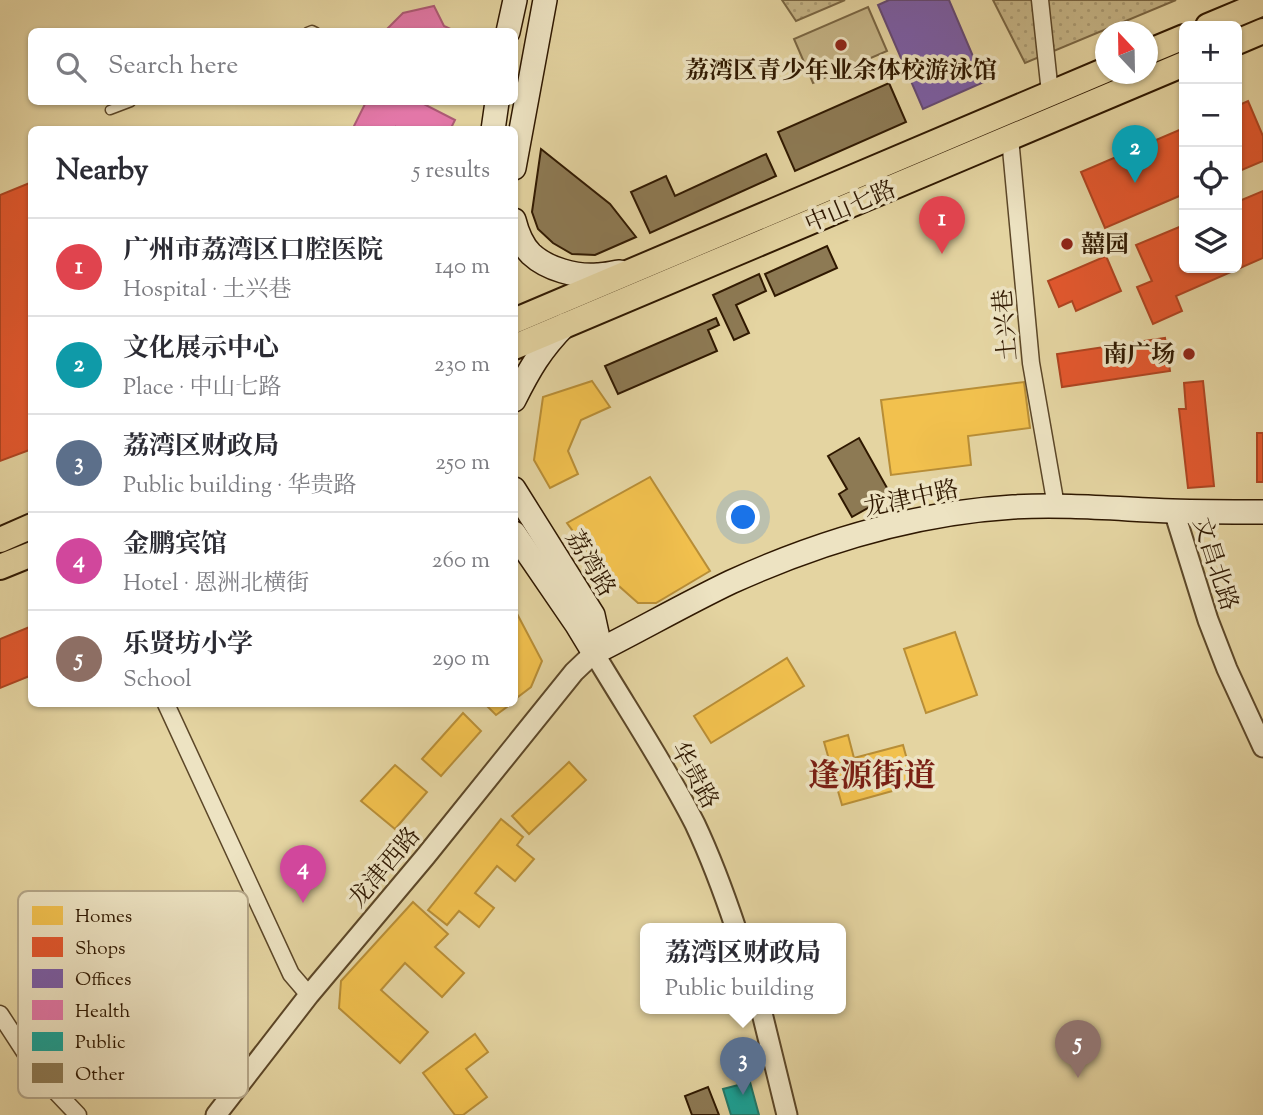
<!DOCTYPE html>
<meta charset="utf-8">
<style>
body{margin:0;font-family:"Sorts Mill Goudy","Noto Serif SC",serif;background:#f7f7f7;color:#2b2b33}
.controls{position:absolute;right:21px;top:21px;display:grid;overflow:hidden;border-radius:10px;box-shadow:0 2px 5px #0004}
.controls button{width:63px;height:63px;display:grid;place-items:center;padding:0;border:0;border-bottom:2px solid #e1e1e2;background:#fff;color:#2b2b33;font:35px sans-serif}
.compass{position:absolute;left:1095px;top:21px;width:63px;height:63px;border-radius:50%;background:#fff;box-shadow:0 2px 5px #0004;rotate:338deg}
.you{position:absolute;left:744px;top:518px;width:24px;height:24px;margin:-18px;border:5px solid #fff;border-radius:50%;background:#1a73e8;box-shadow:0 0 0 10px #1a73e833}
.badge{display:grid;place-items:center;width:46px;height:46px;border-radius:50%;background:#8f2418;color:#fff;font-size:23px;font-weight:700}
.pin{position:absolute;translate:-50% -58px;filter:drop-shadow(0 2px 4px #0008)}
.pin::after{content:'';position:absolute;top:37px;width:24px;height:21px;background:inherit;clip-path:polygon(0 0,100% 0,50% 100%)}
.popup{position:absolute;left:640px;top:923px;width:206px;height:91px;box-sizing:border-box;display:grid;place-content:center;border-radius:10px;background:#fff;filter:drop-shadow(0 2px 5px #0005);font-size:23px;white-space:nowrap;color:#7c7c81}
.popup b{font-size:26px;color:#2b2b33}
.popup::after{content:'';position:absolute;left:50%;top:100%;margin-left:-14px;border:14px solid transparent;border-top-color:#fff}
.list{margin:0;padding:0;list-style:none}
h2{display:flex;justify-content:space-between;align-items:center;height:91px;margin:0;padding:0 28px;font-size:30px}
h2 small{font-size:23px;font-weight:400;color:#7c7c81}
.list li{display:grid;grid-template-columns:46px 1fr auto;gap:21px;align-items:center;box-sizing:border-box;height:98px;padding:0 28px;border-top:2px solid #e1e1e2}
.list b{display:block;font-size:26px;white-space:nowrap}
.list p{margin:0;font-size:23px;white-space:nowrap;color:#7c7c81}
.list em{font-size:23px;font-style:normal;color:#7c7c81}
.icon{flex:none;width:38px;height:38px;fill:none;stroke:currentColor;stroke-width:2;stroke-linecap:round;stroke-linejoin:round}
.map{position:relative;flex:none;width:1263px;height:1115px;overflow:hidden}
.search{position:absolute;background:#fff;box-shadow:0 2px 5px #0004;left:28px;top:28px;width:490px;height:77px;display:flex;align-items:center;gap:18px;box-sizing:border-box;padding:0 24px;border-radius:10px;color:#7c7c81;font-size:26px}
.panel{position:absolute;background:#fff;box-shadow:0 2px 5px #0004;left:28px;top:126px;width:490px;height:581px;border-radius:10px}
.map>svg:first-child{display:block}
.park{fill:url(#park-dots);stroke:#7a6643;stroke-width:2}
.garden{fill:#c5b486;stroke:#7a6643;stroke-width:2}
.homes{fill:#f2c14e;stroke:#b88e37;stroke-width:2}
.shops{fill:#e4572e;stroke:#ae4420;stroke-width:2}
.offices{fill:#7b5ea7;stroke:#644975;stroke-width:2}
.health{fill:#e377a8;stroke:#ad5a76;stroke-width:2}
.public{fill:#17a398;stroke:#1e796a;stroke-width:2}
.building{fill:#8d7a54;stroke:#2f1800;stroke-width:2}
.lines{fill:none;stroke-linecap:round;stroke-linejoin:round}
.service-casing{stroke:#5c4728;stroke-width:11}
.minor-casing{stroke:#5c4728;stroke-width:19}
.tertiary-casing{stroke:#5c4728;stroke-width:23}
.secondary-casing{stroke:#2f1800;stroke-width:26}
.primary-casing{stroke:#2f1800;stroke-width:28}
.service{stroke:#ede3c2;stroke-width:8}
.minor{stroke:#ede3c2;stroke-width:16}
.tertiary{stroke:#ede3c2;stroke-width:19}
.secondary{stroke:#ede3c2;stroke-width:23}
.primary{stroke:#e4d4a1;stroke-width:24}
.poi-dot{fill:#8f2418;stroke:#ede3c2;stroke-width:2.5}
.labels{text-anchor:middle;stroke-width:7;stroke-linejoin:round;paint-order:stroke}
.poi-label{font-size:24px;font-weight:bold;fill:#2f1800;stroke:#ede3c2}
.street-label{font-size:24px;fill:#2f1800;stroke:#ede3c2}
.district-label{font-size:32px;font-weight:bold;fill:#7a1f14;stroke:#ede3c2}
.key{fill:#ede3c2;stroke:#b4a688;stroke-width:2}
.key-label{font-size:19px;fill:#2f1800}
</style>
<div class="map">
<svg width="1263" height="1115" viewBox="0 0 1263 1115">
<defs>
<pattern id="park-dots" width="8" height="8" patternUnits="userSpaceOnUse" patternTransform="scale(1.75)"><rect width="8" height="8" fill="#c5b486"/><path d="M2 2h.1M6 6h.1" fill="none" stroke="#aa9a72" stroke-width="1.8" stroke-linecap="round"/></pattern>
</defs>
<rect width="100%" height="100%" fill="#e4d4a1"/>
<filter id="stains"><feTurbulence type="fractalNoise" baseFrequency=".00286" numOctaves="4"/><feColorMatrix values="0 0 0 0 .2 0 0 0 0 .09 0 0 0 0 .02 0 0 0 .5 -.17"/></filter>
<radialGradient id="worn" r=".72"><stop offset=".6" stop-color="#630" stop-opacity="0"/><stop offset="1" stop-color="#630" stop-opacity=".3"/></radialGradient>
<g class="park">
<polygon points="782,0 845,0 796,21"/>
<polygon points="993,0 1176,0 1025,63"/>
</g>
<polygon class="garden" points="868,7 887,51 813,83 794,39"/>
<g class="homes">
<polygon points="32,185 32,307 19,285 30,265 28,246 19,238 0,246 0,204 9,198 13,192"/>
<polygon points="592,381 610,407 581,420 568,451 578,474 550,488 534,460 543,397"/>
<polygon points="1024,382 1030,428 968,436 971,465 891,475 881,400"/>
<polygon points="650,477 710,571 656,603 638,603 602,571 567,523"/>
<polygon points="514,608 542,661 531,687 514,700"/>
<polygon points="955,632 977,695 926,713 904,649"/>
<polygon points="787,658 804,686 711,743 694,716"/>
<polygon points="485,704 511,704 496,715"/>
<polygon points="463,713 481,731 441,776 422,759"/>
<polygon points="848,735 854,758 903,745 914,785 842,805 824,742"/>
<polygon points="569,762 586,780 529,834 512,816"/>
<polygon points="395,765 427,792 395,829 361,801"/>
<polygon points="501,819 523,837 517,845 534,859 515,881 497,866 475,893 494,908 479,927 459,911 447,925 428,910"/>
<polygon points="413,902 448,934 435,947 464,973 442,997 405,963 381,990 428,1032 400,1063 339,1008 341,981"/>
<polygon points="475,1034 488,1052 466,1069 487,1097 463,1115 455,1115 423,1073"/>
</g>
<g class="shops">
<polygon points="1248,101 1263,136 1263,161 1237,172 1237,106"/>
<polygon points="1184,128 1184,194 1105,228 1081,172"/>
<polygon points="32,182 32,449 0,461 0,195"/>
<polygon points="1263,191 1263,258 1176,296 1182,311 1153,324 1137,287 1152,281 1136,245 1184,225 1184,268 1237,268 1237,202"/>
<polygon points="1106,256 1121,291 1076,311 1072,301 1059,307 1048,281"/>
<polygon points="1165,338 1170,371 1062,387 1057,354"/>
<polygon points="1203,381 1214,486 1188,488 1179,409 1186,409 1184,383"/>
<rect x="1257" y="433" width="6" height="49"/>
<polygon points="32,626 32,675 0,688 0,639"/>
</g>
<polygon class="offices" points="889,0 949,0 984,82 923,109 878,5"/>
<g class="health">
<polygon points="434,6 444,26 457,32 384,32 403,13"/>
<polygon points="366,102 420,102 455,120 450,130 401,130 396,127 395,130 352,130"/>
</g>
<g class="public">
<polygon points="197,1000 234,1025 202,1071 165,1046"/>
<polygon points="750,1082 759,1115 731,1115 723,1089"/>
</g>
<g class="building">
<polygon points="889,83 906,122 795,171 778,132"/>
<polygon points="541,149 610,204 636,237 595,255 572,254 553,243 538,229 532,212"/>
<polygon points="766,154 776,176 650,233 631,192 666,176 675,196"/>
<polygon points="827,246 837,268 775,296 765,274"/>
<polygon points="759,274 766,291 736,305 749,333 734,340 713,295"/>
<polygon points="716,318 719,325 708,330 717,351 618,394 605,366"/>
<polygon points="859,438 891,495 852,517 839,494 847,489 828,456"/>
<polygon points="708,1087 719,1115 692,1115 685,1096"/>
</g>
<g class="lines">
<g class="service-casing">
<g id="service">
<polyline points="307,32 312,30 316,32"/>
<polyline points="110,110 131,102"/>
</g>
</g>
<g class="minor-casing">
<g id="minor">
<polyline points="1040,0 1050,93"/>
<polyline points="1010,138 1031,363 1056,506"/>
<polyline points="166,704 291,974 309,995"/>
<polyline points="0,1014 39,1074 78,1115"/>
</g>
</g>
<g class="tertiary-casing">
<g id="tertiary">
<polyline points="1174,511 1208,620 1227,669 1263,747"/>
<polyline points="761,1009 787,1115"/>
<path d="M216,1115l93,-120 116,-138 149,-185 20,-19c34,57 71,112 101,171 16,34 29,69 41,105"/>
</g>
</g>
<g class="secondary-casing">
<g id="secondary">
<polyline points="508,32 515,0"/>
<polyline points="493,130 497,102"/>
<polyline points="514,168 545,0"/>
<path d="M514,220c3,12 8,25 17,34 16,15 45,23 67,21 7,0 14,-2 22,-3"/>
<path d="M514,400c15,-30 27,-51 51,-75"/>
<polyline points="514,489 593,615 598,638 594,653"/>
<polyline points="514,533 577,625 594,653"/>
<path d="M594,653c46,-23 91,-49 137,-71 88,-40 185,-69 282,-75 53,-3 106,2 159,4 31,1 61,1 91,1"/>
</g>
</g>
<g class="primary-casing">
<g id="primary">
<polyline points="1208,26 1263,3"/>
<polyline points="1237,42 1263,31"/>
<polyline points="1148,52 1184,37"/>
<polyline points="514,321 1106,70"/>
<polyline points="514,347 1184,64"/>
<polyline points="0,540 32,526"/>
<polyline points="0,567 32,554"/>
</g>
</g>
<use href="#service" class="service"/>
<use href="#minor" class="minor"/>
<use href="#tertiary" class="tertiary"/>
<use href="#secondary" class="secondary"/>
<use href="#primary" class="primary"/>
</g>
<g class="poi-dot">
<circle cx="841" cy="45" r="7"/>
<circle cx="1067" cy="244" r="7"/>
<circle cx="1189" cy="354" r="7"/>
</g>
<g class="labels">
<g class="poi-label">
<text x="841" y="78">荔湾区青少年业余体校游泳馆</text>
<text x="1081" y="252" text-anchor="start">囍园</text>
<text x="1175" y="362" text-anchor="end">南广场</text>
</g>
<g class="street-label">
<text transform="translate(850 206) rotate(-23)" y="8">中山七路</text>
<text transform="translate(1005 325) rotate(-95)" y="8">土兴巷</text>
<text transform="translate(911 498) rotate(-12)" y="8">龙津中路</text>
<text transform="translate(591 563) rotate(59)" y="8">荔湾路</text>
<text transform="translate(1216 564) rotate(72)" y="8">文昌北路</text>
<text transform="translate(695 775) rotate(61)" y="8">华贵路</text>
<text transform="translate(384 867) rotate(-50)" y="8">龙津西路</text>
</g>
<g class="district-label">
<text x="872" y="786">逢源街道</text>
</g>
</g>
<rect x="18" y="891" width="230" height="207" rx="10" class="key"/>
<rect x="32" y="906" width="31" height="19" fill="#f2c14e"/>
<rect x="32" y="937" width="31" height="20" fill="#e4572e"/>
<rect x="32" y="969" width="31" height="19" fill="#7b5ea7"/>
<rect x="32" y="1000" width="31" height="20" fill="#e377a8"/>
<rect x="32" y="1032" width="31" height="19" fill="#17a398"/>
<rect x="32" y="1063" width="31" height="20" fill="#8d7a54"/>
<g class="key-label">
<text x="75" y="922">Homes</text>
<text x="75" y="954">Shops</text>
<text x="75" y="985">Offices</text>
<text x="75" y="1017">Health</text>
<text x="75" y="1048">Public</text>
<text x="75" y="1080">Other</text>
</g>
<rect width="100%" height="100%" filter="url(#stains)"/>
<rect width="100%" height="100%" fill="url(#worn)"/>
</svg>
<div class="controls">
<button>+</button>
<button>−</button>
<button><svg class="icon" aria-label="locate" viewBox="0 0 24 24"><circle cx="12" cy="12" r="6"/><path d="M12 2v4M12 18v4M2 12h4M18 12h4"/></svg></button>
<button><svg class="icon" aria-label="layers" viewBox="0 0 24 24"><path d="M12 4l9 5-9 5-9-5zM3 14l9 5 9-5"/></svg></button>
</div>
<svg class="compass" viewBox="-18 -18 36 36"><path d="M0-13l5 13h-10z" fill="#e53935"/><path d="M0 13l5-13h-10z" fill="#7c7c81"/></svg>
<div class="you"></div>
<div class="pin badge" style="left:942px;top:254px;background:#e0444e">1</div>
<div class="pin badge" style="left:1135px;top:183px;background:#0f9aa8">2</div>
<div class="pin badge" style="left:743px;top:1095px;background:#5c6f8a">3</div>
<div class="popup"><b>荔湾区财政局</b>Public building</div>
<div class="pin badge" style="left:303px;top:903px;background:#d1479c">4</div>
<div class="pin badge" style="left:1078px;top:1078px;background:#8d6e63">5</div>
<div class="search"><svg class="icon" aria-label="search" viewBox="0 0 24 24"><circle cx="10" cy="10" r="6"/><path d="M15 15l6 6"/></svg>Search here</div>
<section class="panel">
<h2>Nearby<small>5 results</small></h2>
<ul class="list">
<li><span class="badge" style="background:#e0444e">1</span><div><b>广州市荔湾区口腔医院</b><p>Hospital · 土兴巷</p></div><em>140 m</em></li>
<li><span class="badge" style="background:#0f9aa8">2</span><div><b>文化展示中心</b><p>Place · 中山七路</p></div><em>230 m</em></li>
<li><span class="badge" style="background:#5c6f8a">3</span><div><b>荔湾区财政局</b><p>Public building · 华贵路</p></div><em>250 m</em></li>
<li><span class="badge" style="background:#d1479c">4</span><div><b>金鹏宾馆</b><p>Hotel · 恩洲北横街</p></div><em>260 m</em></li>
<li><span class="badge" style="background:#8d6e63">5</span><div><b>乐贤坊小学</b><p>School</p></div><em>290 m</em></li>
</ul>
</section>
</div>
